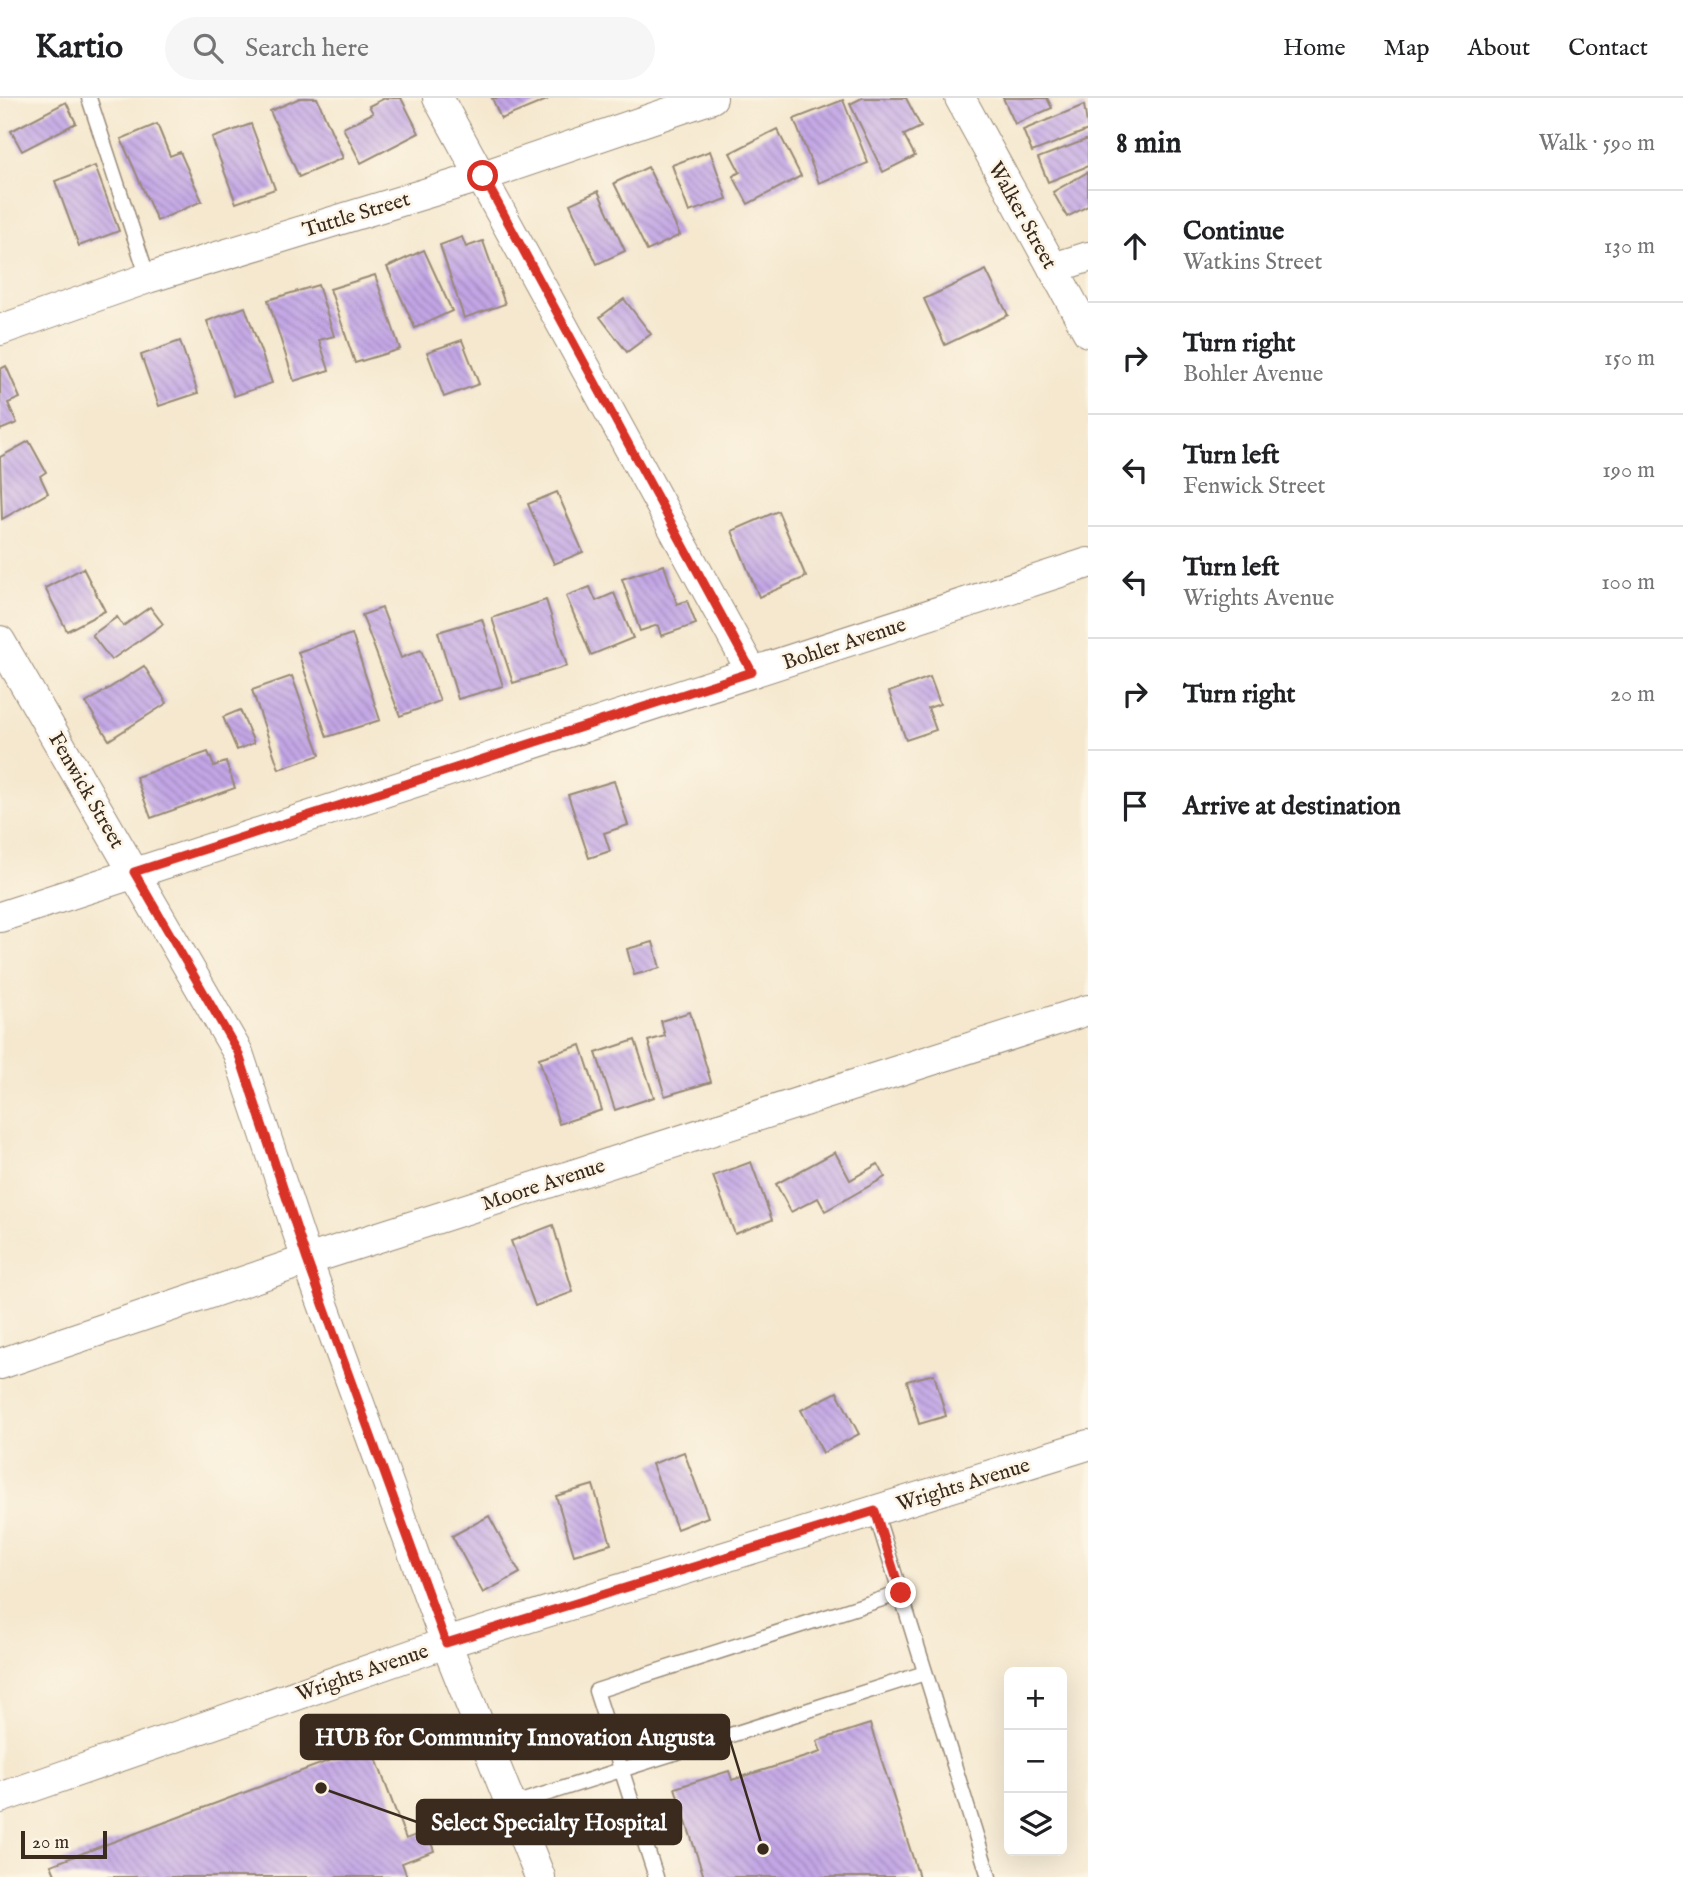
<!DOCTYPE html>
<meta charset="utf-8">
<style>
body{margin:0;font-family:"IM FELL English",serif;background:#f6f6f6;color:#202124}
.controls{position:absolute;right:21px;bottom:21px;display:grid;overflow:hidden;border-radius:10px;box-shadow:0 7px 28px #0002}
.controls button{width:63px;height:63px;display:grid;place-items:center;padding:0;border:0;border-bottom:2px solid #e0e0e0;background:#fff;color:#202124;font:35px sans-serif}
.scale{position:absolute;left:21px;bottom:18px;width:86px;box-sizing:border-box;padding-left:7px;border:4px solid #3b2a1e;border-top:0;font-size:19px;line-height:24px;white-space:nowrap;color:#3b2a1e;-webkit-text-stroke:5px #fcf5e5;paint-order:stroke}
.stop{position:absolute;width:21px;height:21px;margin:-16px;border:5px solid #d93025;border-radius:50%;background:#fff}
.stop.end{background:#d93025;border-color:#fff;box-shadow:0 2px 7px #0008}
.list{margin:0;padding:0;list-style:none}
h2{display:flex;justify-content:space-between;align-items:center;height:91px;margin:0;padding:0 28px;font-size:30px}
h2 small{font-size:23px;font-weight:400;color:#757577}
.list li{display:grid;grid-template-columns:46px 1fr auto;gap:21px;align-items:center;box-sizing:border-box;height:112px;padding:0 28px;border-top:2px solid #e0e0e0}
.list b{display:block;font-size:26px;white-space:nowrap}
.list p{margin:0;font-size:23px;white-space:nowrap;color:#757577}
.list em{font-size:23px;font-style:normal;color:#757577}
.icon{flex:none;width:38px;height:38px;fill:none;stroke:currentColor;stroke-width:2;stroke-linecap:round;stroke-linejoin:round}
.map{position:relative;flex:none;width:1088px;height:1779px;overflow:hidden}
header{display:flex;align-items:center;gap:42px;box-sizing:border-box;height:98px;padding:0 35px;background:#fff;border-bottom:2px solid #e0e0e0}
header strong{font-size:33px}
nav{display:flex;gap:38px;margin-inline-start:auto;font-size:24px}
.search{width:490px;height:63px;background:#f6f6f6;display:flex;align-items:center;gap:18px;box-sizing:border-box;padding:0 24px;border-radius:38px;color:#757577;font-size:26px}
main{display:flex}
aside{flex:1;background:#fff}
.map>svg:first-child{display:block}
.building{fill:url(#building-back-hatch)}
.lines{fill:none;stroke-linecap:round;stroke-linejoin:round}
.service-casing{stroke:#988976;stroke-width:17}
.minor-casing{stroke:#988976;stroke-width:32}
.service{stroke:#fff;stroke-width:14}
.minor{stroke:#fff;stroke-width:30}
.route{stroke:#d93025;stroke-width:9}
.labels{text-anchor:middle;stroke-width:5;stroke-linejoin:round;paint-order:stroke}
.street-label{font-size:21px;fill:#3b2a1e;stroke:#fcf5e5}
.leader{fill:none;stroke:#3b2a1e;stroke-width:2.5}
.callout-dot{fill:#3b2a1e;stroke:#fcf5e5;stroke-width:2.5}
.callout{fill:#3b2a1e;stroke:#3b2a1e;stroke-width:2.5}
.callout-label{font-size:23px;text-anchor:middle;font-weight:bold;fill:#fff}
</style>
<header>
<strong>Kartio</strong>
<div class="search"><svg class="icon" aria-label="search" viewBox="0 0 24 24"><circle cx="10" cy="10" r="6"/><path d="M15 15l6 6"/></svg>Search here</div>
<nav><a>Home</a><a>Map</a><a>About</a><a>Contact</a></nav>
</header>
<main>
<div class="map">
<svg width="1088" height="1779" viewBox="0 0 1088 1779">
<defs>
<pattern id="building-back-hatch" width="6" height="6" patternUnits="userSpaceOnUse" patternTransform="scale(1.75)"><rect width="6" height="6" fill="#c2a6e6"/><path d="M-1 5l2 2M0 0l6 6M5-1l2 2" fill="none" stroke="#9f87ba"/></pattern>
</defs>
<rect width="100%" height="100%" fill="#fcf5e5"/>
<filter id="ink" filterUnits="userSpaceOnUse"><feTurbulence type="fractalNoise" baseFrequency=".0143" numOctaves="2"/><feDisplacementMap in="SourceGraphic" scale="14" xChannelSelector="R" yChannelSelector="G"/><feConvolveMatrix kernelMatrix="1 2 1 2 8 2 1 2 1" color-interpolation-filters="sRGB"/></filter>
<filter id="wash" filterUnits="userSpaceOnUse"><feTurbulence type="fractalNoise" baseFrequency=".00686" numOctaves="4" result="noise"/><feDisplacementMap in="SourceGraphic" scale="28" xChannelSelector="R" yChannelSelector="G"/><feGaussianBlur stdDeviation="1.57" result="paint"/><feColorMatrix in="noise" values="0 0 0 0 0 0 0 0 0 0 0 0 0 0 0 0 0 1.4 0 .05"/><feComposite in="paint" operator="in"/></filter>
<g filter="url(#wash)">
<rect width="100%" height="100%" fill="#f5e8cf"/>
<g id="blocks">
<g class="building">
<polygon points="300,0 317,0 343,60 299,79 270,13"/>
<polygon points="385,0 401,0 419,35 361,65 343,30 373,15 369,8"/>
<polygon points="492,0 546,0 547,2 501,21"/>
<polygon points="862,0 906,0 921,29 904,37 915,58 883,74 850,6"/>
<polygon points="1003,0 1047,0 1052,10 1015,26"/>
<polygon points="843,2 868,65 819,85 794,21"/>
<polygon points="66,4 76,25 22,53 11,33"/>
<polygon points="1084,7 1088,32 1032,54 1023,32"/>
<polygon points="157,26 170,58 180,54 202,103 157,123 121,41"/>
<polygon points="251,26 275,91 236,105 212,40"/>
<polygon points="777,31 801,78 748,106 733,78 740,74 730,55"/>
<polygon points="1088,41 1088,68 1048,84 1038,60"/>
<polygon points="710,53 727,101 689,114 672,67"/>
<polygon points="95,68 119,133 79,148 55,83"/>
<polygon points="648,69 680,137 647,153 614,85"/>
<polygon points="1088,74 1088,108 1067,119 1053,94"/>
<polygon points="598,93 625,153 597,166 570,106"/>
<polygon points="462,139 466,149 483,143 505,206 464,220 440,147"/>
<polygon points="424,152 452,213 415,230 387,169"/>
<polygon points="986,172 1008,217 945,247 924,201"/>
<polygon points="375,177 400,251 355,265 330,191"/>
<polygon points="318,187 334,238 319,242 329,272 294,283 268,202"/>
<polygon points="624,201 651,236 627,254 600,219"/>
<polygon points="245,209 272,285 234,298 207,223"/>
<polygon points="462,242 479,286 444,299 427,254"/>
<polygon points="180,243 198,295 159,308 141,257"/>
<polygon points="6,268 20,300 8,305 17,325 0,332 0,271"/>
<polygon points="29,343 46,374 40,378 48,395 2,421 0,359"/>
<polygon points="557,394 583,454 554,466 528,406"/>
<polygon points="778,413 806,479 759,499 732,433"/>
<polygon points="664,467 677,506 687,503 696,526 661,538 658,527 640,533 622,481"/>
<polygon points="83,470 105,513 67,533 45,490"/>
<polygon points="590,489 596,503 614,495 633,540 591,557 566,498"/>
<polygon points="546,502 567,568 513,585 492,520"/>
<polygon points="150,509 163,526 111,562 92,537 117,519 123,528"/>
<polygon points="382,510 401,560 421,552 440,603 400,618 362,517"/>
<polygon points="482,521 503,588 458,601 438,534"/>
<polygon points="352,536 380,622 327,639 298,554"/>
<polygon points="144,568 167,605 109,642 86,605"/>
<polygon points="292,578 320,657 279,671 252,592"/>
<polygon points="930,579 940,606 928,610 936,632 906,642 889,594"/>
<polygon points="240,612 254,645 237,652 223,619"/>
<polygon points="208,654 214,668 226,664 235,690 151,720 136,679"/>
<polygon points="614,683 628,727 604,735 610,753 589,760 568,697"/>
<polygon points="653,844 660,870 634,877 627,851"/>
<polygon points="690,914 711,984 665,998 648,943 665,938 661,923"/>
<polygon points="635,942 654,999 615,1012 596,955"/>
<polygon points="581,947 602,1012 559,1026 539,960"/>
<polygon points="835,1054 850,1082 878,1066 885,1079 825,1113 818,1100 791,1114 776,1086"/>
<polygon points="751,1064 772,1122 735,1136 713,1078"/>
<polygon points="553,1127 573,1194 535,1208 511,1143"/>
<polygon points="934,1276 946,1318 919,1326 907,1283"/>
<polygon points="837,1294 859,1336 823,1355 801,1312"/>
<polygon points="684,1354 708,1419 677,1431 652,1366"/>
<polygon points="593,1387 611,1446 574,1457 556,1398"/>
<polygon points="489,1418 520,1475 483,1495 452,1438"/>
<polygon points="870,1626 919,1779 704,1779 675,1690 729,1673 732,1682 821,1654 817,1643"/>
<polygon points="371,1647 406,1741 427,1733 434,1753 402,1765 407,1779 56,1779 51,1767"/>
</g>
</g>
</g>
<g filter="url(#ink)">
<use href="#blocks" fill-opacity="0" stroke="#988976" stroke-width="2"/>
<g class="lines">
<g class="service-casing">
<g id="service">
<polyline points="89,0 148,180"/>
<polyline points="875,1413 989,1779"/>
<polyline points="511,1707 925,1575"/>
<polyline points="656,1779 596,1593 901,1495"/>
</g>
</g>
<g class="minor-casing">
<g id="minor">
<polyline points="438,0 752,574"/>
<polyline points="960,0 1088,234"/>
<polyline points="1053,170 1088,159"/>
<polyline points="0,232 148,180 483,78 712,0"/>
<polyline points="0,543 238,955 307,1162 446,1545 540,1779"/>
<polyline points="0,819 1088,465"/>
<polyline points="0,1266 307,1162 1088,912"/>
<polyline points="0,1700 446,1545 1088,1347"/>
</g>
</g>
<use href="#service" class="service"/>
<use href="#minor" class="minor"/>
</g>
</g>
<g class="lines" filter="url(#ink)">
<polyline class="route" points="483,78 752,574 134,774 238,954 307,1162 446,1545 875,1413 901,1495"/>
</g>
<g class="labels">
<g class="street-label">
<text transform="translate(356 116) rotate(-17)" y="7">Tuttle Street</text>
<text transform="translate(1023 117) rotate(61)" y="7">Walker Street</text>
<text transform="translate(844 545) rotate(-18)" y="7">Bohler Avenue</text>
<text transform="translate(87 692) rotate(60)" y="7">Fenwick Street</text>
<text transform="translate(543 1086) rotate(-18)" y="7">Moore Avenue</text>
<text transform="translate(963 1386) rotate(-17)" y="7">Wrights Avenue</text>
<text transform="translate(362 1574) rotate(-19)" y="7">Wrights Avenue</text>
</g>
</g>
<path class="leader" d="M763 1751L729 1639M321 1690L417 1724"/>
<g class="callout-dot">
<circle cx="763" cy="1751" r="7"/>
<circle cx="321" cy="1690" r="7"/>
</g>
<g class="callout">
<rect x="301" y="1617" width="428" height="44" rx="7"/>
<rect x="417" y="1702" width="264" height="44" rx="7"/>
</g>
<g class="callout-label">
<text x="515" y="1647">HUB for Community Innovation Augusta</text>
<text x="549" y="1732">Select Specialty Hospital</text>
</g>
</svg>
<div class="controls">
<button>+</button>
<button>−</button>
<button><svg class="icon" aria-label="layers" viewBox="0 0 24 24"><path d="M12 4l9 5-9 5-9-5zM3 14l9 5 9-5"/></svg></button>
</div>
<div class="scale">20 m</div>
<div class="stop" style="left:483px;top:78px"></div>
<div class="stop end" style="left:901px;top:1495px"></div>
</div>
<aside>
<h2>8 min<small>Walk · 590 m</small></h2>
<ul class="list">
<li><svg class="icon" aria-label="ahead" viewBox="0 0 24 24"><path d="M12 20V5M6 11l6-6 6 6"/></svg><div><b>Continue</b><p>Watkins Street</p></div><em>130 m</em></li>
<li><svg class="icon" aria-label="right" viewBox="0 0 24 24"><path d="M7 20v-9h11M14 6l5 5-5 5"/></svg><div><b>Turn right</b><p>Bohler Avenue</p></div><em>150 m</em></li>
<li><svg class="icon" aria-label="left" viewBox="0 0 24 24"><path d="M17 20v-9H6M10 6l-5 5 5 5"/></svg><div><b>Turn left</b><p>Fenwick Street</p></div><em>190 m</em></li>
<li><svg class="icon" aria-label="left" viewBox="0 0 24 24"><path d="M17 20v-9H6M10 6l-5 5 5 5"/></svg><div><b>Turn left</b><p>Wrights Avenue</p></div><em>100 m</em></li>
<li><svg class="icon" aria-label="right" viewBox="0 0 24 24"><path d="M7 20v-9h11M14 6l5 5-5 5"/></svg><div><b>Turn right</b></div><em>20 m</em></li>
<li><svg class="icon" aria-label="arrive" viewBox="0 0 24 24"><path d="M6 21V4h12l-3 4 3 4H6"/></svg><div><b>Arrive at destination</b></div></li>
</ul>
</aside>
</main>
